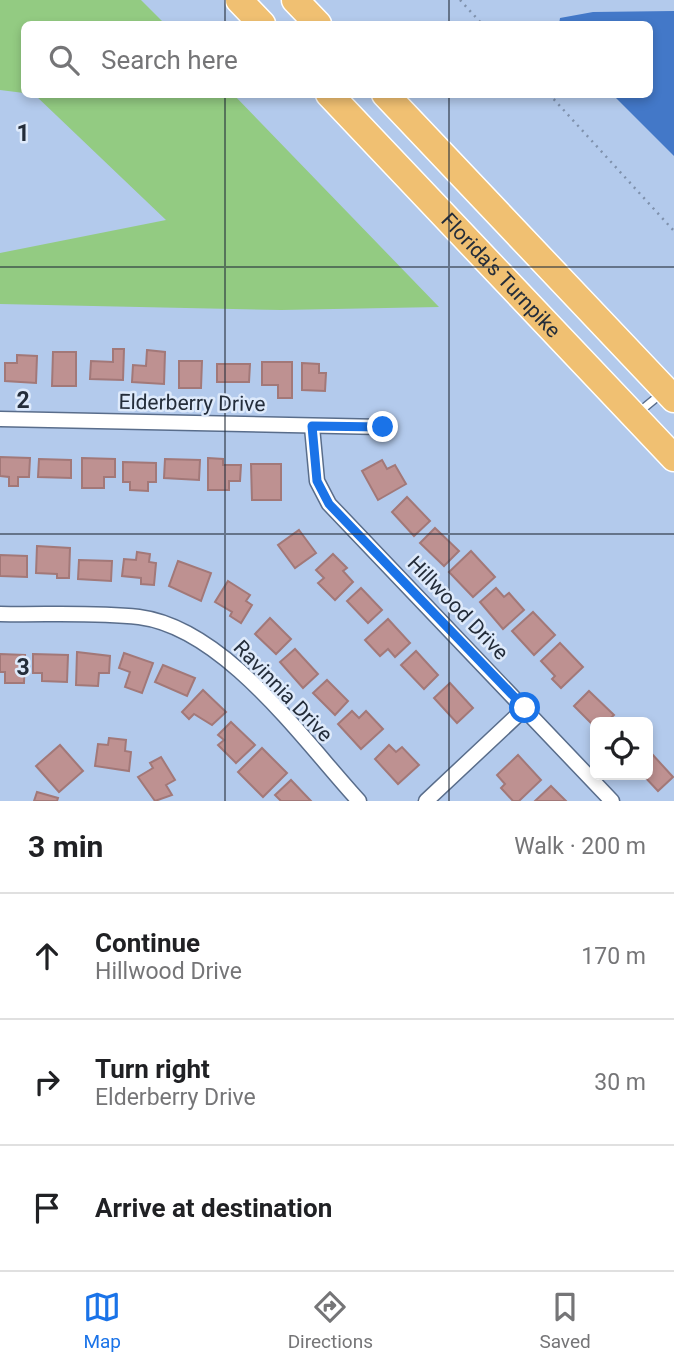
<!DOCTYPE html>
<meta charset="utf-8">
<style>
body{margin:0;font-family:Roboto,sans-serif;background:#f6f6f6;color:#202124}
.controls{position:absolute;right:21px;bottom:21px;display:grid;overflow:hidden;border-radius:10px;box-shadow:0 4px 10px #0003}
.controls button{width:63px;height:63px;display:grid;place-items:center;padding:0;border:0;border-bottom:2px solid #e0e0e0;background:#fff;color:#202124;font:35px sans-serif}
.stop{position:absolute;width:21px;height:21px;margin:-16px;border:5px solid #1a73e8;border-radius:50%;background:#fff}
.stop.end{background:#1a73e8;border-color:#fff;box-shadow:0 2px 7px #0008}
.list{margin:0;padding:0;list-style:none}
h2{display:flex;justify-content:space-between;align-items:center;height:91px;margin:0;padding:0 28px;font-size:30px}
h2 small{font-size:23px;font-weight:400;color:#757577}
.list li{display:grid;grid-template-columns:46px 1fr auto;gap:21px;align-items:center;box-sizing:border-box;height:126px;padding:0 28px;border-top:2px solid #e0e0e0}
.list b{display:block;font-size:26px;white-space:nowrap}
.list p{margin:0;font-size:23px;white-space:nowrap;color:#757577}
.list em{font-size:23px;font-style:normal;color:#757577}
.icon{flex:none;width:38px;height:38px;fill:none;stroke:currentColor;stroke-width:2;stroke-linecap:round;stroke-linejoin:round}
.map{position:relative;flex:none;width:674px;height:801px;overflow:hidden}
.search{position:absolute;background:#fff;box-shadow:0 4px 10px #0003;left:21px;right:21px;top:21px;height:77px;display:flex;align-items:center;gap:18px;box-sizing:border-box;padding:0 24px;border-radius:10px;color:#757577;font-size:26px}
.sheet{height:469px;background:#fff}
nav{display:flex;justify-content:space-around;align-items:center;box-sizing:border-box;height:98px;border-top:2px solid #e0e0e0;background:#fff;font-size:19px;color:#757577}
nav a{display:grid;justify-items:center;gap:4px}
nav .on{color:#1a73e8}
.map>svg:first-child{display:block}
.green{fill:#93cb82}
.water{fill:#4378c8}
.building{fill:#be9191;stroke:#a27878;stroke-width:2}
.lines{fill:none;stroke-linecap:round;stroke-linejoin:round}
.service-casing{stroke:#596d8b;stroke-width:10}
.minor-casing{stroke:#596d8b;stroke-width:17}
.motorway-casing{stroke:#fff;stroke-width:29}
.path{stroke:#7f91ac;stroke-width:2.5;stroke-dasharray:2 5;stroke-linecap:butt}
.service{stroke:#fff;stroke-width:7}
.minor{stroke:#fff;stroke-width:14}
.motorway{stroke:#f0c072;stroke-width:26}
.route{stroke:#1a73e8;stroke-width:9}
.grid{fill:none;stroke:#242d3a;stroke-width:2;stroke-opacity:0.55}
.labels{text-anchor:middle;stroke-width:5;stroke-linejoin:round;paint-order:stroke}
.street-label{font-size:21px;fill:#242d3a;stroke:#deeafb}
.grid-label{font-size:23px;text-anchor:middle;font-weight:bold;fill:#242d3a;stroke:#deeafb;stroke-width:5;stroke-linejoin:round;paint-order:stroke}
</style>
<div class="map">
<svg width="674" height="801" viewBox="0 0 674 801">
<rect width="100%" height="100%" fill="#b3caec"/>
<g class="green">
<polygon points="0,0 141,0 165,24 24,24 24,93 0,90"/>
<polygon points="233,94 439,307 281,310 0,304 0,253 166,220 35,95"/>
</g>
<polygon class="water" points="674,11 674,156 613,95 650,94 650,24 559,24 560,18 593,12"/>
<g class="building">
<polygon points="113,349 124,349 123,380 90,379 91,361 113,362"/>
<polygon points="147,350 165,352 164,384 132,382 133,365 146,366"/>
<polygon points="53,352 76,352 76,386 52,386"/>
<polygon points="17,355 37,356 36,383 5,381 5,363 17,363"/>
<polygon points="179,361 202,361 201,388 179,388"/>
<polygon points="262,362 292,362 292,398 278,398 278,385 262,385"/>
<polygon points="302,363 319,364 319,373 326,373 325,391 302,390"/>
<polygon points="217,364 250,364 249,382 217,382"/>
<polygon points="0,457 30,458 29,477 18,477 18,486 9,486 9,477 0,476"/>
<polygon points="82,458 115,459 115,477 104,477 104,488 82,488"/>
<polygon points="208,458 223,459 223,465 241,465 240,481 229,481 229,490 208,490"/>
<polygon points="39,459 71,460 71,478 38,477"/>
<polygon points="165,459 200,460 199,480 164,478"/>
<polygon points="382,460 387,469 395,465 406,484 378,500 362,471"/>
<polygon points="123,462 156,463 156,482 148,482 148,491 130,490 130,482 123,482"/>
<polygon points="251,464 281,464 281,500 252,500"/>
<polygon points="407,497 430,521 414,536 392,512"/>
<polygon points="435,528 459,551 444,566 420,543"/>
<polygon points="299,530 316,553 295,568 278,545"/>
<polygon points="37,546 70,548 69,578 57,578 57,574 36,573"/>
<polygon points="471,551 495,577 473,597 449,572"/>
<polygon points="137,552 150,554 149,562 156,563 154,585 141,584 141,578 122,576 124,559 136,560"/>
<polygon points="333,554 347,568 343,571 353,582 335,600 318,583 324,578 316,570"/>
<polygon points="0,555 27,556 27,577 0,576"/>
<polygon points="79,560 112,561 111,581 78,579"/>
<polygon points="178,561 211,573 201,601 169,586"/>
<polygon points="228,581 250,595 246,601 252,605 241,623 230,616 232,612 215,602"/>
<polygon points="361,588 382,610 368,623 347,601"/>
<polygon points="496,588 504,597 509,593 524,610 503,629 480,602"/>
<polygon points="533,612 555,635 534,655 512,631"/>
<polygon points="270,618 291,639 276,654 255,634"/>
<polygon points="388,619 410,643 395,657 388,649 380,656 365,640"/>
<polygon points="560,643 583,667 561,688 552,679 555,676 541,661"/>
<polygon points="295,649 318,674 303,688 280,662"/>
<polygon points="416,651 438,675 424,689 401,665"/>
<polygon points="77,652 110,656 109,673 99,673 98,686 76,685"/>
<polygon points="124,653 153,663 142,693 125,687 130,672 119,668"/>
<polygon points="0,654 25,655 24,683 5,683 5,672 0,672"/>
<polygon points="33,654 68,655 67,682 42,681 42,673 33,673"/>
<polygon points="163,665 195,678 187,696 155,682"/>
<polygon points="327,680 348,701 335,715 313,693"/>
<polygon points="450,683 473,708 457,723 434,698"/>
<polygon points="203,690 226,712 212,725 194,714 189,719 182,712"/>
<polygon points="589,691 614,715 606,722 595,722 595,727 574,706"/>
<polygon points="352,711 359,718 366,711 383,729 361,749 338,724"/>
<polygon points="231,722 255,745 236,763 218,745 224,740 218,735"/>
<polygon points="109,738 126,740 125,751 131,752 129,771 95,766 98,744 108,745"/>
<polygon points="60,745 83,771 59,792 36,766"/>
<polygon points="389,745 396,752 402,747 419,765 398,784 375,759"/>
<polygon points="262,748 287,773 263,797 238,772"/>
<polygon points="652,754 673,777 658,791 643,775 648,775 648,757"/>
<polygon points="518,755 541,780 519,801 513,801 501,788 505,784 497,775"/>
<polygon points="161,757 175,780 166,785 172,795 155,801 138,777 153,768 150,763"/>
<polygon points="291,780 311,801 281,801 275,795"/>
<polygon points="551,786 566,801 535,801"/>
<polygon points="37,792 58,798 57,801 34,801"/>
</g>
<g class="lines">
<g class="service-casing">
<polyline id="service" points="639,412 662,393"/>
</g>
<g class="minor-casing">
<g id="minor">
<polyline points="0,419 383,427"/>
<polyline points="312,427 317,481 329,504 612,801"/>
<path d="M0,614c45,1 93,-2 139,3 86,11 164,123 220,184"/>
<polyline points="426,801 525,708"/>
</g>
</g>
<g class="motorway-casing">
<g id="motorway">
<polyline points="239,0 262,24"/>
<polyline points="295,0 318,24"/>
<path id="s1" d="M329,94l345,364"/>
<polyline points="385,94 674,399"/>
</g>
</g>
<g class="path">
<polyline points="460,0 482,24"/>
<polyline points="549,94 674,231"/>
</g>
<use href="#service" class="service"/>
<use href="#minor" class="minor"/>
<use href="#motorway" class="motorway"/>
</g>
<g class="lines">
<polyline class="route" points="383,427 312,426 317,481 329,504 525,708"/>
</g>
<path class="grid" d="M225,0v24M449,0v24M225,94v707M449,94v707M0,267h674M0,534h674"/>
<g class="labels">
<g class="street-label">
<text dy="7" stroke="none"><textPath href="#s1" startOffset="250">Florida's Turnpike</textPath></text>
<text transform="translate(192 403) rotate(1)" y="7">Elderberry Drive</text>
<text transform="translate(458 608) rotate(46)" y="7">Hillwood Drive</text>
<text transform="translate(283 691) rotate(46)" y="7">Ravinnia Drive</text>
</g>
</g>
<g class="grid-label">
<text x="23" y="141">1</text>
<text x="23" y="408">2</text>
<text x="23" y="675">3</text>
</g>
</svg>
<div class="controls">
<button><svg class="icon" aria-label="locate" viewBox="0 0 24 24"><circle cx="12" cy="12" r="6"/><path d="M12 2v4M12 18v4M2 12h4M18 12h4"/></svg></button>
</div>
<div class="stop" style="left:525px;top:708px"></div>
<div class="stop end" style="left:383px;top:427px"></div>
<div class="search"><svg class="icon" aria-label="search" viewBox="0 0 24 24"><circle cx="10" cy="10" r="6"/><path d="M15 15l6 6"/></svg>Search here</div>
</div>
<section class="sheet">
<h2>3 min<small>Walk · 200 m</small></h2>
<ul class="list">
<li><svg class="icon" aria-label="ahead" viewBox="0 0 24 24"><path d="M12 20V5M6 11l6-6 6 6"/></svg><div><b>Continue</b><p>Hillwood Drive</p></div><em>170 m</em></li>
<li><svg class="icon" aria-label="right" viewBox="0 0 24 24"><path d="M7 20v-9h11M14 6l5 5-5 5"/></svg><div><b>Turn right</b><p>Elderberry Drive</p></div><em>30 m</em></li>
<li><svg class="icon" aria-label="arrive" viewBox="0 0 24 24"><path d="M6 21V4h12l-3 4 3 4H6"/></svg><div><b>Arrive at destination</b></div></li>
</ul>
</section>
<nav>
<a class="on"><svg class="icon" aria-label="map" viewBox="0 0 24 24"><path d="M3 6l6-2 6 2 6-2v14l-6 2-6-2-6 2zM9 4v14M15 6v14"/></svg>Map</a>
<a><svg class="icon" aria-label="directions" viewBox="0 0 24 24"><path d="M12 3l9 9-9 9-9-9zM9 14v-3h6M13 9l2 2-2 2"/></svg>Directions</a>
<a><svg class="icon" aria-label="saved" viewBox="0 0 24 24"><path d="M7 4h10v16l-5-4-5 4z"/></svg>Saved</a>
</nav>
